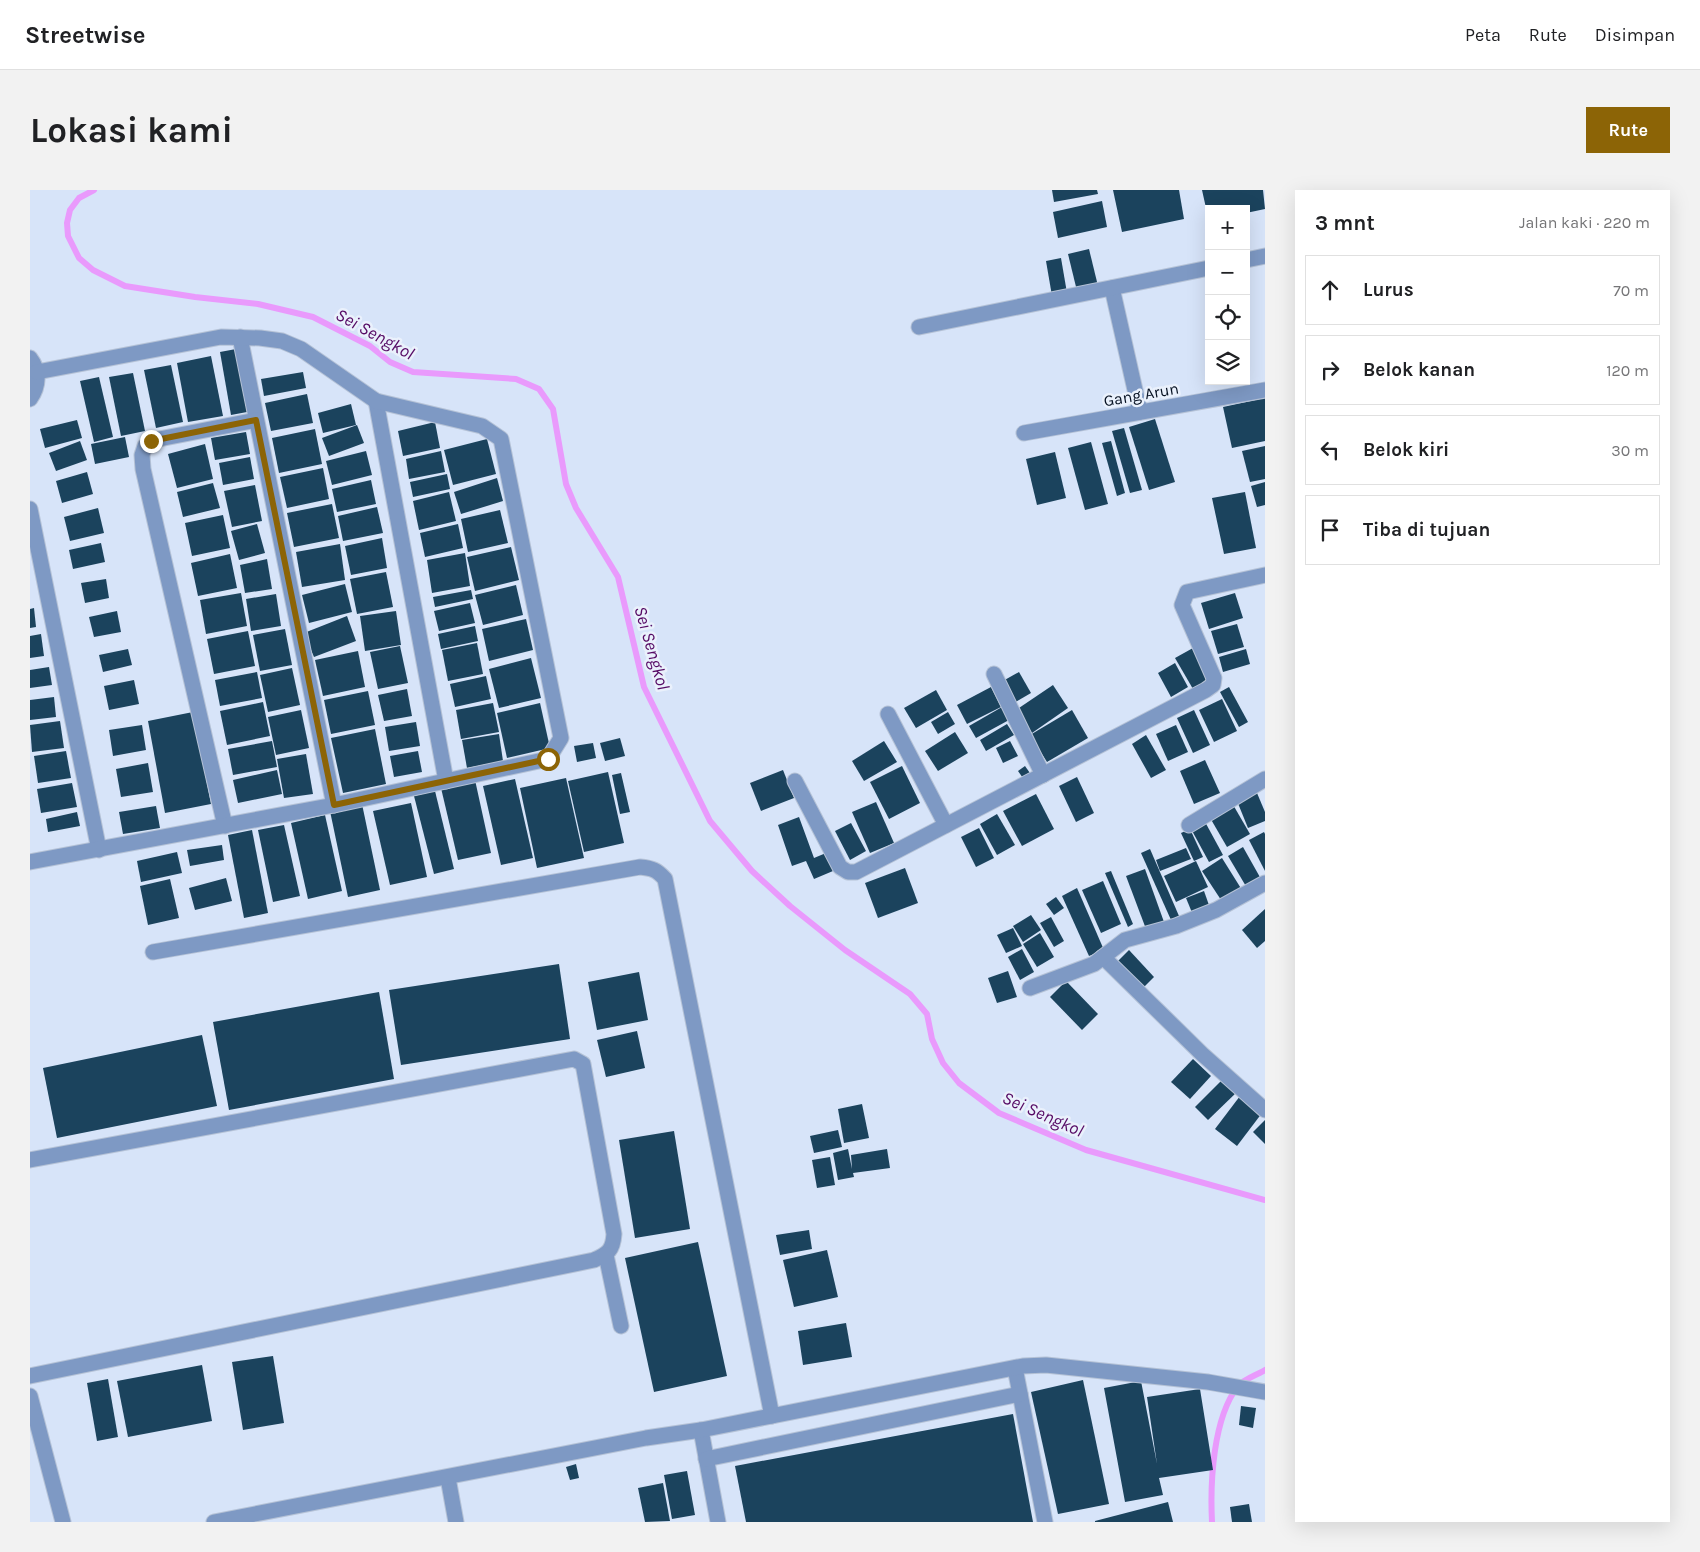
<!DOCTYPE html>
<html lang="id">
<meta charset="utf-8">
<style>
body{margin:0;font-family:Karla,sans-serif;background:#f2f2f2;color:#202124}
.controls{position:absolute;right:15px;top:15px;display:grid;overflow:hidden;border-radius:0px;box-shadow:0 5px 20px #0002}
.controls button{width:45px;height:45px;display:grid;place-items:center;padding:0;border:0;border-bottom:1px solid #e0e0e0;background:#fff;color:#202124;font:25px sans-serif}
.stop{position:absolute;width:15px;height:15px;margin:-11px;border:4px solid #8c6406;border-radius:50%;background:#fff}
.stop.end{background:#8c6406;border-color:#fff;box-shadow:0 1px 5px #0008}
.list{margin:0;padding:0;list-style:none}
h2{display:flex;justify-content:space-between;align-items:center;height:65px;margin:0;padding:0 20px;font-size:21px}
h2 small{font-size:16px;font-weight:400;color:#757577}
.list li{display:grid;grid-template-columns:32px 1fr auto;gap:15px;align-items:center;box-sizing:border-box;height:70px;margin:0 10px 10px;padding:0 10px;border:1px solid #e0e0e0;border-radius:0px}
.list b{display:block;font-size:19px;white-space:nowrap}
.list em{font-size:16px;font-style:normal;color:#757577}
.icon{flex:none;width:28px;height:28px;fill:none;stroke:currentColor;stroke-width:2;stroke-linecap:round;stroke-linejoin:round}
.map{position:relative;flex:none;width:1235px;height:1332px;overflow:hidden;border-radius:0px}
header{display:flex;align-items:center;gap:30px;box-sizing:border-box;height:70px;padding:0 25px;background:#fff;border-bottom:1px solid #e0e0e0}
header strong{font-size:24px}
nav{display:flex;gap:28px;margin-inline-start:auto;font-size:18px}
.intro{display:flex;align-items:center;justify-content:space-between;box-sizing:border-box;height:120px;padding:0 30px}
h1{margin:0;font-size:35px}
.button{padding:12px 22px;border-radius:0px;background:#8c6406;color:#fff;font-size:18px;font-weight:700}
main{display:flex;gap:30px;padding:0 30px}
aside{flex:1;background:#fff;border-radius:0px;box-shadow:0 5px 20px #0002}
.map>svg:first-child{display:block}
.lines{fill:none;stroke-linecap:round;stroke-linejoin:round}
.stream{stroke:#e99afc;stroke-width:6}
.building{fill:#1b435d}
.minor-casing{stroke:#b5c2d6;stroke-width:17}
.minor{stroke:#7e99c4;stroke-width:15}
.route{stroke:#8c6406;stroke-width:6}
.labels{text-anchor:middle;stroke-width:5;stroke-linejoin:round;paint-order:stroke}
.street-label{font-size:16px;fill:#051021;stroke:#eaf1fc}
.water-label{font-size:18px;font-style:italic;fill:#560b65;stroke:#eaf1fc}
</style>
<header>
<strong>Streetwise</strong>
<nav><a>Peta</a><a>Rute</a><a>Disimpan</a></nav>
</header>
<div class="intro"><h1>Lokasi kami</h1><a class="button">Rute</a></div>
<main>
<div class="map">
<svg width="1235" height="1332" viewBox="0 0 1235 1332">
<rect width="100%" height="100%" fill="#d7e4f9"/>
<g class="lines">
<g class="stream">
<polyline points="64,0 49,8 40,20 37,33 38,46 49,68 63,80 95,96 165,107 228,114 283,127 340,156 360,172 383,182 486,189 509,199 523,219 536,294 546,318 588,387 614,497 680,631 722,681 760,716 815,760 880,804 897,824 902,849 913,873 929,893 969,923 1056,960 1235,1010"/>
<path d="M1182,1332c-2,-40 1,-104 26,-136 6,-7 19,-11 27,-16"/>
</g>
</g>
<g class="building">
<polygon points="1022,0 1067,0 1068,4 1024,12"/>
<polygon points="1083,0 1149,0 1154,29 1092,42"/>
<polygon points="1172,0 1233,0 1235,19 1216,23 1216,19 1179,19 1178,27"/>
<polygon points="1072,11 1077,37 1028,48 1023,22"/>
<polygon points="1059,59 1068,96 1047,101 1038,64"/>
<polygon points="1031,68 1037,103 1022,106 1016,71"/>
<polygon points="206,159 217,222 201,225 190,162"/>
<polygon points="181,166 193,226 158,232 147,173"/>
<polygon points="141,175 153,232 126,238 114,180"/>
<polygon points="273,182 276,198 234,206 231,189"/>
<polygon points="103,183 115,241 91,246 79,187"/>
<polygon points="69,187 83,247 64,252 50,191"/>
<polygon points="277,204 283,233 241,241 235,213"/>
<polygon points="1235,208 1235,251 1202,258 1193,217"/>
<polygon points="321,214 326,235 293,243 288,223"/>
<polygon points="1125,229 1145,292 1119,300 1099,237"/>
<polygon points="47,230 52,248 15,258 10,239"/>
<polygon points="405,232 410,258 373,266 368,241"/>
<polygon points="327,235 334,253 299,266 292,248"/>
<polygon points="1094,238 1112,300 1100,303 1082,241"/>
<polygon points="285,239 292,274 249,283 242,248"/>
<polygon points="216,242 220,264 185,270 181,248"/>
<polygon points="95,247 99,267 65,274 61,254"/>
<polygon points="457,249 466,284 423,295 414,260"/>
<polygon points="50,251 57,270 26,281 19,263"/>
<polygon points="1081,251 1095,303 1087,306 1072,253"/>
<polygon points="1061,252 1078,314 1055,320 1038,258"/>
<polygon points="175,254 183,289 147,298 138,264"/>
<polygon points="1235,256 1235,289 1220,292 1212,261"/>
<polygon points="336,261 342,285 302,295 296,271"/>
<polygon points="411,261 415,282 379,289 376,269"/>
<polygon points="1025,262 1036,308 1007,315 996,269"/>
<polygon points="220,267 224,289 193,295 189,273"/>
<polygon points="293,278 299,309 257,318 250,287"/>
<polygon points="57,282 63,304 32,313 26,291"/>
<polygon points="417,284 420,299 383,307 380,292"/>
<polygon points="467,288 473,311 431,324 424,302"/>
<polygon points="341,290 346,314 307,322 302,299"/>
<polygon points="1235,292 1235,315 1227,317 1221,296"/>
<polygon points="183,293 190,318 153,327 147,302"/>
<polygon points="225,295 232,331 202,337 194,301"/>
<polygon points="419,302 426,331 389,340 383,311"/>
<polygon points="1215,302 1226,358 1194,364 1182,308"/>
<polygon points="302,314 309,348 264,357 257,323"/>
<polygon points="347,317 353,343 313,351 308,326"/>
<polygon points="68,318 74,343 40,351 34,327"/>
<polygon points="470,320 478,353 438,362 431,329"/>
<polygon points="193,325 200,358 162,366 155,333"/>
<polygon points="227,334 235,363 209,370 201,341"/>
<polygon points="428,334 433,358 395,367 390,343"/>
<polygon points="352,348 357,378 321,385 315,356"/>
<polygon points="71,353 75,372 43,379 39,360"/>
<polygon points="310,354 315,390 272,397 266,362"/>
<polygon points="481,357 489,390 445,401 437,367"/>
<polygon points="435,363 440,396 402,403 397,370"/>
<polygon points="200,364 207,398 168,406 161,373"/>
<polygon points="237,369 242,399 215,403 210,375"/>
<polygon points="356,382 363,417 327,424 320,389"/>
<polygon points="76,389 79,408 55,413 51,393"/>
<polygon points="315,394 322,422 279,433 272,405"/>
<polygon points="486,395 493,425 453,435 445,405"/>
<polygon points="441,400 443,409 405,417 403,407"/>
<polygon points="211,403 217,436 176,444 170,410"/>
<polygon points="1205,403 1213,428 1179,439 1171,413"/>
<polygon points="246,404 251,436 221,441 216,409"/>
<polygon points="440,413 445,433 409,441 404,421"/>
<polygon points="4,418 6,437 0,438 0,419"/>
<polygon points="87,421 91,442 64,447 59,427"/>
<polygon points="366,421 371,455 335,461 330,426"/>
<polygon points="317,426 326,451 284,467 274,443"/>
<polygon points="496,429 503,460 459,471 452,439"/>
<polygon points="1207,434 1214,457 1188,464 1181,441"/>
<polygon points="445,436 448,451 411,459 408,444"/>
<polygon points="255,439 262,475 230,481 223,445"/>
<polygon points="218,441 225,476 184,484 177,449"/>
<polygon points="11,444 14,466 0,468 0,446"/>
<polygon points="447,453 453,484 418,491 412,460"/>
<polygon points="370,456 378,493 348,499 340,462"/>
<polygon points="1163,458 1180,489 1163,499 1145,468"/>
<polygon points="98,459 102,475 73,482 69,465"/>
<polygon points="1216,459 1220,474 1193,482 1189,467"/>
<polygon points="328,461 335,497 293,506 285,470"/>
<polygon points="501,468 511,508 469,518 459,479"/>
<polygon points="1145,473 1158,497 1141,507 1128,483"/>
<polygon points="19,477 22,495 0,498 0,480"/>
<polygon points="262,478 270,515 238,522 230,485"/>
<polygon points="227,482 232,508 190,516 185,490"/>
<polygon points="989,482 1001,503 984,513 971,492"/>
<polygon points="456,486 461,509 425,517 420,494"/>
<polygon points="104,490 109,514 79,520 74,496"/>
<polygon points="1023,495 1038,518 1002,543 986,520"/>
<polygon points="961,497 971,517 937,534 927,515"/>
<polygon points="1199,497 1218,532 1209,537 1190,502"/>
<polygon points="377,499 382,526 354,531 348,505"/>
<polygon points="906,500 917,520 886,538 874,518"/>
<polygon points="338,501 345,535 301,544 294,510"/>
<polygon points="24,507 26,527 0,530 0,510"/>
<polygon points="1192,509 1207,541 1184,552 1169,520"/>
<polygon points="233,512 240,546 197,555 190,521"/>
<polygon points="463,513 469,542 431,549 426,520"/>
<polygon points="510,513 520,558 477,568 467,523"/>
<polygon points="972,517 979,530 946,548 939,536"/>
<polygon points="271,520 279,558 246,565 238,527"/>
<polygon points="1042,520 1058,548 1017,572 1000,545"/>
<polygon points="1164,520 1180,555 1163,563 1147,528"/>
<polygon points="163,522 181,614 135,623 118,531"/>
<polygon points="918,522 925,534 908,544 901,532"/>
<polygon points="30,531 34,558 2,562 0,535"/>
<polygon points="386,532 390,556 359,561 355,537"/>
<polygon points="977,534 984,545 956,561 950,550"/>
<polygon points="112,535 116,560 83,566 79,540"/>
<polygon points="1146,535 1158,562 1138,571 1126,544"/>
<polygon points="345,539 356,594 313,603 301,548"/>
<polygon points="925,542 938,563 908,581 895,561"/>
<polygon points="469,544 473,571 437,578 432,550"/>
<polygon points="1116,545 1136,580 1121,588 1102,554"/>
<polygon points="590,548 595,566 575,571 570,553"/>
<polygon points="242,551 247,577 203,585 198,559"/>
<polygon points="854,551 867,572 834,591 822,571"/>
<polygon points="980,551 988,566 973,573 966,558"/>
<polygon points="563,553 566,568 547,572 544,556"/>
<polygon points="36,561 41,588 8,593 4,566"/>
<polygon points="388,561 392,582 364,587 360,566"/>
<polygon points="276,564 283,604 254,608 247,569"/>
<polygon points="1175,570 1190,603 1164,614 1150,581"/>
<polygon points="118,573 123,602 91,607 86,579"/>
<polygon points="872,576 890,613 859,629 840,592"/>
<polygon points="995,576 1002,586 995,591 988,581"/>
<polygon points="247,580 252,604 208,613 203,590"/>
<polygon points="753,580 764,608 731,621 720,593"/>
<polygon points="578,582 594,653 554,662 538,591"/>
<polygon points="591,583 600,622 590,624 582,585"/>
<polygon points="1047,587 1064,623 1046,632 1029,596"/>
<polygon points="536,588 554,668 507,678 490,598"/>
<polygon points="485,589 503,668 471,675 453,596"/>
<polygon points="445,590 461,663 428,670 411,598"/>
<polygon points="42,593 47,617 11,623 7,599"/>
<polygon points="405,601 424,679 404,684 384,606"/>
<polygon points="1227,603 1235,622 1235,631 1218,638 1207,611"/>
<polygon points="1006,604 1024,639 992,656 973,621"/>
<polygon points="846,612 864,653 840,663 822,622"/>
<polygon points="381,613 397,687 360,695 343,621"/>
<polygon points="1202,613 1220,644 1197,657 1179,626"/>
<polygon points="332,614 350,700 318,707 300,621"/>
<polygon points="126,616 130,638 93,644 89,622"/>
<polygon points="47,622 50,636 18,642 16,629"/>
<polygon points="967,624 985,655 967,665 950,634"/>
<polygon points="295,625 312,701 278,709 261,633"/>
<polygon points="769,627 784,668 796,663 803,681 784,689 776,671 762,676 748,635"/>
<polygon points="1174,630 1193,665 1179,672 1160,637"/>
<polygon points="821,633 836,661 820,670 805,641"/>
<polygon points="254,635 270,706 243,712 228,640"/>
<polygon points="949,638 964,668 946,677 931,647"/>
<polygon points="1160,639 1173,667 1164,671 1151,643"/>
<polygon points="222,640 238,723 214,728 198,645"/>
<polygon points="1234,642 1235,644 1235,681 1219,650"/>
<polygon points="192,655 194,670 160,676 157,660"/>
<polygon points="1213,657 1231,689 1217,698 1198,666"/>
<polygon points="1156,658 1161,669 1130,681 1126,670"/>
<polygon points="1120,659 1149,726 1141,730 1111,663"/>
<polygon points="147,662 152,683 111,692 107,671"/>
<polygon points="1192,668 1212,700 1193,713 1172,681"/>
<polygon points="1166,671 1178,697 1146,712 1134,686"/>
<polygon points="875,678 888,713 848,728 835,693"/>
<polygon points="1115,679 1134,732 1116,739 1096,686"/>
<polygon points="1081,681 1103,734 1098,737 1075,683"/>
<polygon points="196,688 202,711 165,720 159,698"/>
<polygon points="140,689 149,728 118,735 110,696"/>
<polygon points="1073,691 1091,734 1071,743 1052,700"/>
<polygon points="1047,698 1074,760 1059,766 1032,706"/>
<polygon points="1174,701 1180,718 1163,725 1156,708"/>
<polygon points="1026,707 1034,718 1024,725 1016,714"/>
<polygon points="1235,719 1235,751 1227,758 1212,740"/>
<polygon points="1001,725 1011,740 993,752 983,736"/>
<polygon points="1021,727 1034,751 1024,757 1010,733"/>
<polygon points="983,738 992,756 976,763 967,745"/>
<polygon points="1010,743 1024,767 1007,777 993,754"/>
<polygon points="992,759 1004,782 990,790 978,767"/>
<polygon points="1099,760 1124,787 1114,797 1088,771"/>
<polygon points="529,774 540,849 371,875 359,800"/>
<polygon points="978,781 987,807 967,813 958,788"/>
<polygon points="609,782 618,830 567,840 558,792"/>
<polygon points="1036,791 1068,824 1052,840 1020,807"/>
<polygon points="349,802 364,889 199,920 183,832"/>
<polygon points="607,841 615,878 576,887 567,850"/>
<polygon points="172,845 187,916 27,948 13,878"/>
<polygon points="1163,869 1181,886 1160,909 1141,892"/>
<polygon points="1195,887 1208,901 1178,930 1165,917"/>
<polygon points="1210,906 1232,923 1207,956 1185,939"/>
<polygon points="832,914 839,948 814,953 808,919"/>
<polygon points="1235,930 1235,954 1223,942"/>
<polygon points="808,940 812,957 784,963 780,946"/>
<polygon points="644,941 660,1039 605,1048 589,950"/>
<polygon points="818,959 822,979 821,965 857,959 860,978 823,983 824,987 808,990 803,963"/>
<polygon points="800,967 805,995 787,998 782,970"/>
<polygon points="779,1040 782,1059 750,1065 746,1045"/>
<polygon points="668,1052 697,1186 624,1202 595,1068"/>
<polygon points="797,1060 808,1107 764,1117 753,1070"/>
<polygon points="816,1133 822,1167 773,1175 768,1141"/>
<polygon points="243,1166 254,1233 213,1240 202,1172"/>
<polygon points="172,1175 182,1231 98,1247 87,1191"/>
<polygon points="78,1189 88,1247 67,1251 57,1193"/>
<polygon points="1053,1190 1079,1314 1028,1324 1001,1202"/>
<polygon points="1111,1191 1127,1274 1117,1207 1170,1199 1183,1280 1129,1288 1133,1305 1095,1312 1074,1198"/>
<polygon points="1211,1216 1226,1218 1223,1238 1209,1235"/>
<polygon points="983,1224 1003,1332 716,1332 705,1276"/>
<polygon points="546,1274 549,1288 540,1290 536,1277"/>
<polygon points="657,1281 665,1325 642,1329 634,1285"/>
<polygon points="633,1293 640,1331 615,1332 608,1298"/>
<polygon points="1138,1312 1143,1332 1065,1332 1065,1331"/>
<polygon points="1219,1314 1222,1332 1202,1332 1200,1317"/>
</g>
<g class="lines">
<g class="minor-casing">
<g id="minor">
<polyline points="1216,70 1235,66"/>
<polyline points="1082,98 1110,222"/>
<polyline points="889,137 1179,78"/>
<polyline points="210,147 304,615"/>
<path d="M0,168c10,13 9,28 0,41"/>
<polyline points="346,211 416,591"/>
<polyline points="994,243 1235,200"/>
<polyline points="0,319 69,660"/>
<polyline points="964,484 1013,585"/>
<polyline points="858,524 916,635"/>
<polyline points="765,591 810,677 818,682 826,682 1176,500 1183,495 1184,488 1152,415 1157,402 1235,385"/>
<polyline points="1159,635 1235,589"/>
<polyline points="195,636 113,279 112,265 115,256 129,249 226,230"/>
<polyline points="0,672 304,615 518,569 531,548 471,249 452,236 346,211 271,159 252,151 230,148 191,147 7,182"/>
<path d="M123,762l487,-85c12,1 17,3 25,12l107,537"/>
<polyline points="1073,767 1172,864 1235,920"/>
<polyline points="1000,798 1064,774 1095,750 1146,736 1186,720 1235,693"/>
<path d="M0,970l544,-101 9,5 31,170c-1,16 -6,20 -20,26l-564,116"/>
<polyline points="576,1065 591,1136"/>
<polyline points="985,1178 1015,1332"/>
<polyline points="0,1206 33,1332"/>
<polyline points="671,1240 688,1332"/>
<polyline points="676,1269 990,1204"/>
<polyline points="418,1288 426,1332"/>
<polyline points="184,1332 616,1248 671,1240 993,1176 1016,1175 1178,1192 1235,1202"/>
</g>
</g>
<use href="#minor" class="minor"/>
</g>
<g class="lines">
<polyline class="route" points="121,251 226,230 304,615 518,569"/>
</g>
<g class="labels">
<g class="street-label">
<text transform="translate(1111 204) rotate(-10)" y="6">Gang Arun</text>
</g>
<g class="water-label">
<text transform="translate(345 144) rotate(29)" y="6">Sei Sengkol</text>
<text transform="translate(622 458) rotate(74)" y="6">Sei Sengkol</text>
<text transform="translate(1013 924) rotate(24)" y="6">Sei Sengkol</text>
</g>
</g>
</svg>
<div class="controls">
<button>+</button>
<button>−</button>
<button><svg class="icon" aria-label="locate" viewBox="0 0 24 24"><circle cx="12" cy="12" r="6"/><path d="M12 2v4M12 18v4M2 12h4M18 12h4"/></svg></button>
<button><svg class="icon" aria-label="layers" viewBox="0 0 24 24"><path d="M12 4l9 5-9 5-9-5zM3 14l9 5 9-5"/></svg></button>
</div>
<div class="stop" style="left:518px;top:569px"></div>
<div class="stop end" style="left:121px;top:251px"></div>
</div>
<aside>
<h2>3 mnt<small>Jalan kaki · 220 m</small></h2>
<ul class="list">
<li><svg class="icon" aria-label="ahead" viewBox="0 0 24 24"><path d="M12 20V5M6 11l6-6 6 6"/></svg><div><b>Lurus</b></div><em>70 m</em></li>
<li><svg class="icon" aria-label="right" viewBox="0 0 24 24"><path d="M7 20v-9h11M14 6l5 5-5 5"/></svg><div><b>Belok kanan</b></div><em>120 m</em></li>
<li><svg class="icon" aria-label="left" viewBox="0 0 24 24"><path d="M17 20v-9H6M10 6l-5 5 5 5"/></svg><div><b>Belok kiri</b></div><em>30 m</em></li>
<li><svg class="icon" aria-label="arrive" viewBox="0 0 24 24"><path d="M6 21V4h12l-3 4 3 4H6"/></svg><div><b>Tiba di tujuan</b></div></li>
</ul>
</aside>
</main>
